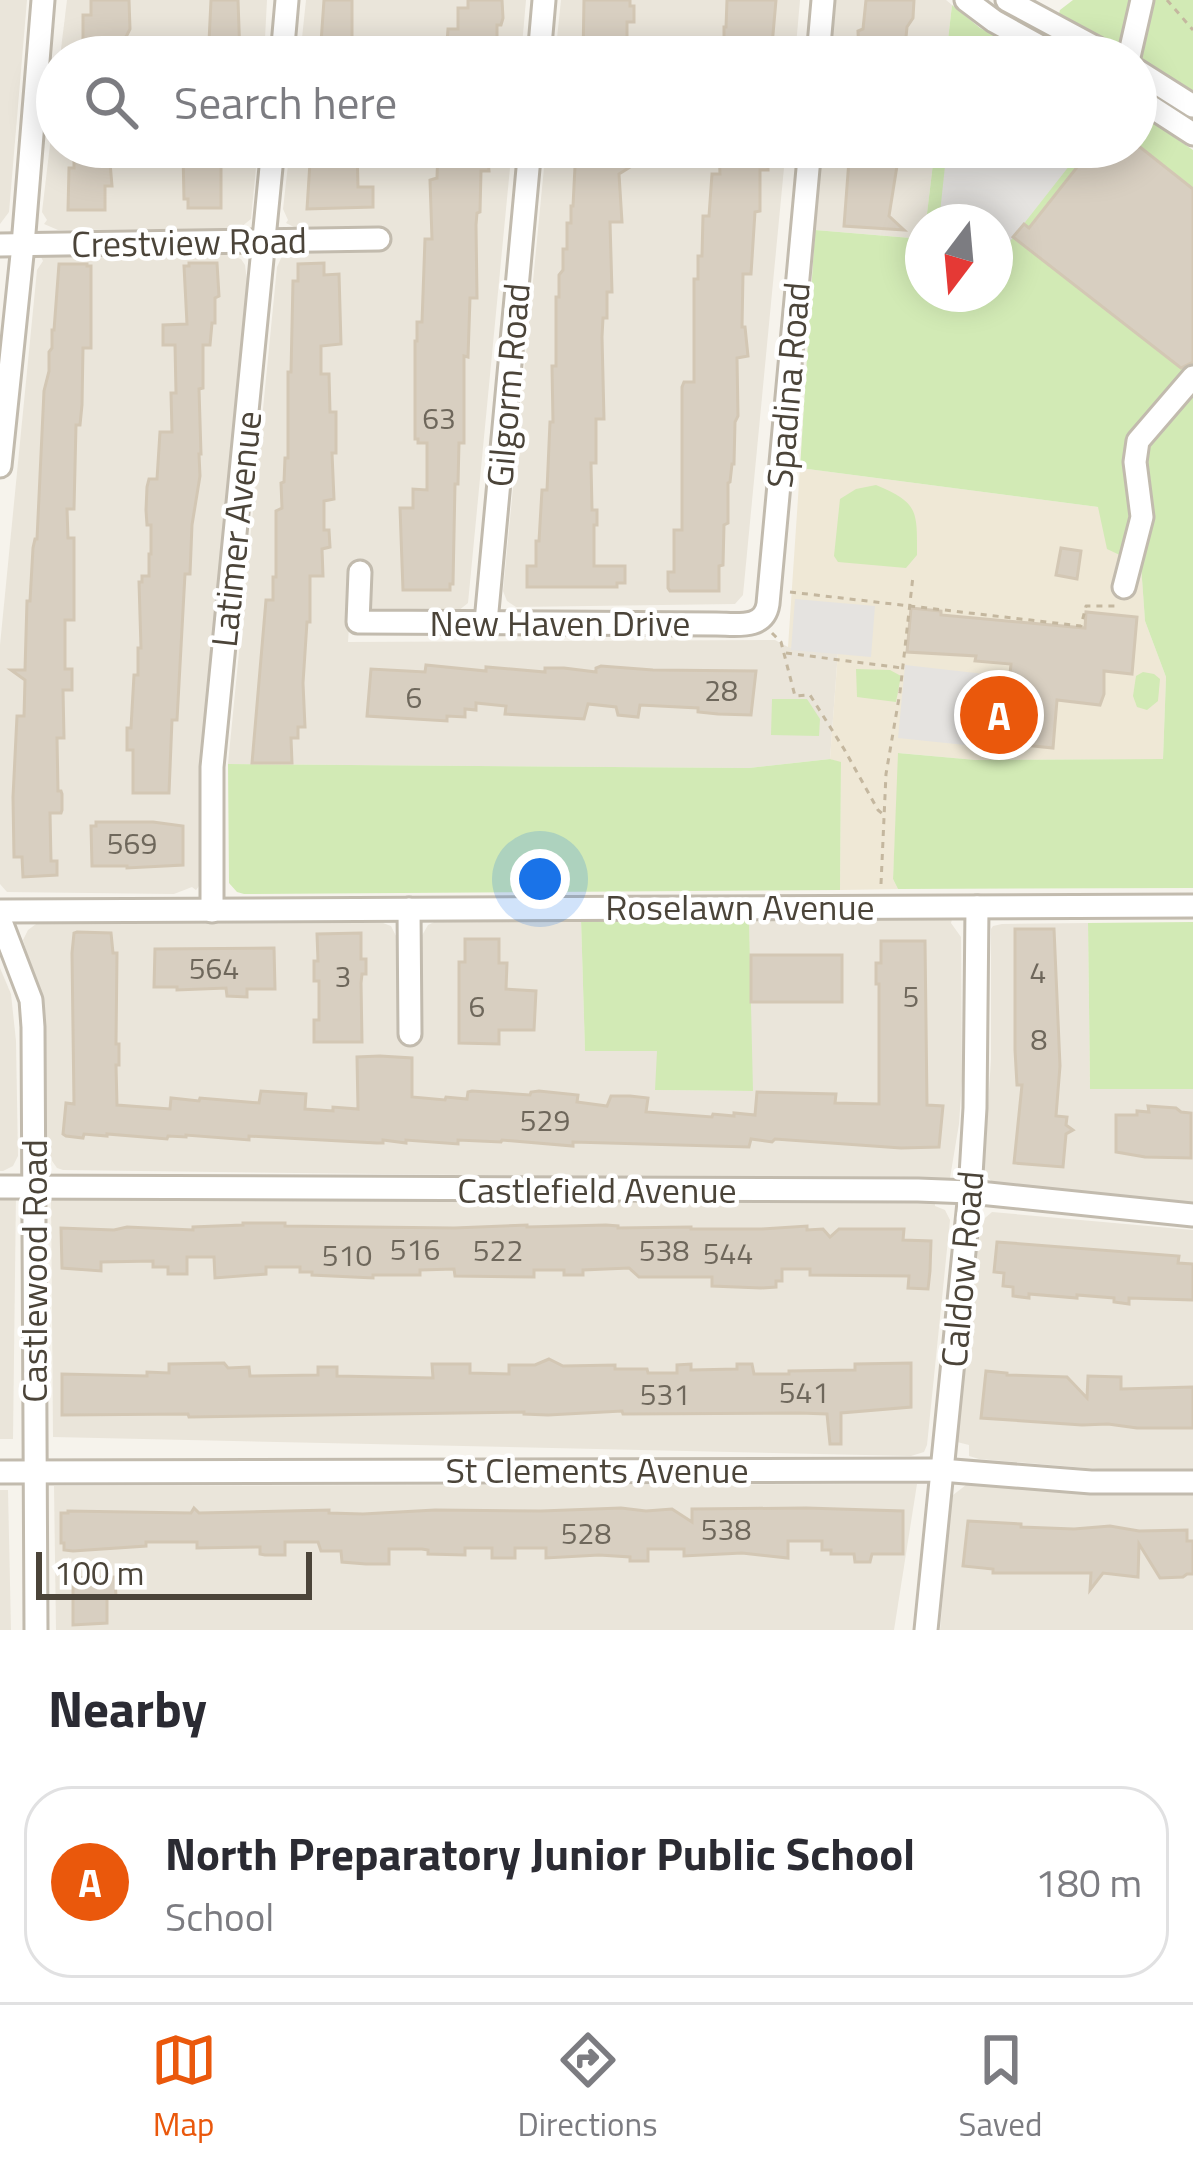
<!DOCTYPE html>
<style>
body{margin:0;font-family:"Titillium Web",sans-serif;background:#f2f2f3;color:#2b2b33}
.compass{position:absolute;left:905px;top:204px;width:108px;height:108px;border-radius:50%;background:#fff;box-shadow:0 6px 30px #0003;rotate:196deg}
.scale{position:absolute;left:36px;bottom:30px;width:276px;box-sizing:border-box;padding-left:12px;border:6px solid #4b4439;border-top:0;font-size:33px;line-height:42px;white-space:nowrap;color:#4b4439;-webkit-text-stroke:9px #fff;paint-order:stroke}
.you{position:absolute;left:540px;top:879px;width:42px;height:42px;margin:-30px;border:9px solid #fff;border-radius:50%;background:#1a73e8;box-shadow:0 0 0 18px #1a73e833}
.badge{display:grid;place-items:center;width:78px;height:78px;border-radius:50%;background:#ea580c;color:#fff;font-size:39px;font-weight:700}
.pin{position:absolute;translate:-50% -50%;border:6px solid #fff;box-shadow:0 3px 12px #0006}
.list{margin:0;padding:0;list-style:none}
h2{display:flex;justify-content:space-between;align-items:center;height:156px;margin:0;padding:0 48px;font-size:51px}
h2 small{font-size:39px;font-weight:400;color:#7c7c81}
.list li{display:grid;grid-template-columns:78px 1fr auto;gap:36px;align-items:center;box-sizing:border-box;height:192px;margin:0 24px 24px;padding:0 24px;border:3px solid #e1e1e2;border-radius:48px}
.list b{display:block;font-size:45px;white-space:nowrap}
.list p{margin:0;font-size:39px;white-space:nowrap;color:#7c7c81}
.list em{font-size:39px;font-style:normal;color:#7c7c81}
.icon{flex:none;width:66px;height:66px;fill:none;stroke:currentColor;stroke-width:2;stroke-linecap:round;stroke-linejoin:round}
.map{position:relative;flex:none;width:1193px;height:1630px;overflow:hidden}
.search{position:absolute;background:#fff;box-shadow:0 6px 30px #0003;left:36px;right:36px;top:36px;height:132px;display:flex;align-items:center;gap:30px;box-sizing:border-box;padding:0 42px;border-radius:66px;color:#7c7c81;font-size:45px}
.sheet{height:372px;background:#fff}
nav{display:flex;justify-content:space-around;align-items:center;box-sizing:border-box;height:168px;border-top:3px solid #e1e1e2;background:#fff;font-size:33px;color:#7c7c81}
nav a{display:grid;justify-items:center;gap:6px}
nav .on{color:#ea580c}
.map>svg:first-child{display:block}
.residential{fill:#eae5da}
.education{fill:#efe8d6}
.green{fill:#d2eab5}
.parking{fill:#e5e3e0}
.building{fill:#d8cfc1;stroke:#d3c7b4;stroke-width:3}
.lines{fill:none;stroke-linecap:round;stroke-linejoin:round}
.minor-casing{stroke:#c2bbae;stroke-width:27}
.path{stroke:#c4b79f;stroke-width:3;stroke-dasharray:6 6;stroke-linecap:butt}
.minor{stroke:#fff;stroke-width:21}
.labels{text-anchor:middle;stroke-width:9;stroke-linejoin:round;paint-order:stroke}
.number-label{font-size:30px;fill:#6e675b}
.street-label{font-size:36px;fill:#4b4439;stroke:#fff}
</style>
<div class="map">
<svg width="1193" height="1630" viewBox="0 0 1193 1630">
<rect width="100%" height="100%" fill="#f6f3ec"/>
<g class="residential">
<polygon points="0,0 27,0 9,212 0,224"/>
<polygon points="67,0 267,0 264,57 60,57"/>
<polygon points="306,0 526,0 521,57 300,57"/>
<polygon points="561,0 800,0 795,57 555,57"/>
<polygon points="836,0 946,0 952,5 946,57 831,57"/>
<polygon points="57,86 57,147 258,147 251,219 241,227 234,229 58,230 44,224 47,220 42,212"/>
<polygon points="290,147 512,147 468,603 458,611 350,612 348,642 775,640 788,647 838,651 830,759 749,768 228,764 277,267 283,254 288,252 383,251 384,229 296,228 286,223 288,220 283,209"/>
<polygon points="546,147 786,147 743,595 735,604 516,607 507,601 503,591"/>
<polygon points="823,147 935,147 926,222 923,222 923,239 815,230"/>
<polygon points="223,253 241,259 245,265 247,281 203,735 199,886 196,890 192,887 174,894 7,892 0,884 0,645 37,270 43,261 41,257 46,255"/>
<polygon points="581,919 585,1050 658,1051 656,1090 752,1091 749,919 952,919 951,923 961,937 962,1081 959,1124 950,1178 944,1181 63,1170 57,1168 50,1158 45,1158 45,1012 23,940 28,930 36,924 383,923 391,926 398,940 401,1038 419,1036 420,939 428,925 436,921"/>
<polygon points="1088,923 1090,1089 1193,1089 1193,1204 1003,1187 991,1181 984,1172 991,1059 991,929 993,926 1002,924"/>
<polygon points="0,968 11,994 16,1041 18,1156 13,1166 3,1171 0,1171"/>
<polygon points="0,1193 16,1193 13,1439 0,1439"/>
<polygon points="51,1199 935,1201 935,1206 945,1210 950,1220 927,1445 924,1452 911,1456 53,1437"/>
<polygon points="992,1212 1193,1230 1193,1469 1098,1469 979,1459 969,1456 969,1445 957,1442 977,1228 982,1228 985,1218"/>
<polygon points="917,1484 894,1630 56,1630 54,1486"/>
<polygon points="966,1485 1093,1494 1193,1494 1193,1630 940,1630 951,1503 953,1495"/>
<polygon points="0,1490 8,1490 11,1630 0,1630"/>
</g>
<polygon class="education" points="800,468 1098,507 1141,565 1145,621 1166,677 1163,759 976,760 899,753 893,879 898,889 840,890 841,763 830,759 838,652 788,647"/>
<g class="green">
<polygon points="1073,0 1193,0 1193,91 1137,56 1058,17 1060,10"/>
<polygon points="952,5 980,28 1034,57 946,57"/>
<polygon points="1136,111 1193,150 1193,888 898,889 893,879 898,753 976,760 1163,759 1166,677 1145,621 1141,565 1107,549 1098,507 800,468 815,230 923,239 923,294 995,294 995,222 926,222 935,147 1136,147"/>
<path d="M876,485c43,18 41,26 41,70l-11,13 -68,-6 -4,-6 6,-57 16,-10z"/>
<polygon points="856,669 890,670 901,676 896,702 857,697"/>
<polygon points="1143,672 1154,674 1160,679 1158,701 1147,710 1137,707 1133,696 1136,676"/>
<polygon points="772,699 807,699 820,719 819,736 771,735"/>
<polygon points="830,759 841,762 840,890 244,894 237,892 229,883 228,764 749,768"/>
<polygon points="581,919 749,919 753,1091 655,1090 657,1051 585,1051"/>
<polygon points="1193,922 1193,1089 1090,1089 1088,923"/>
</g>
<g class="parking">
<polygon points="947,147 1084,147 1004,249 995,248 995,222 939,222"/>
<polygon points="795,599 875,606 871,657 791,650"/>
<polygon points="905,665 1002,676 994,748 898,738"/>
</g>
<g class="building">
<polygon points="91,0 129,0 130,29 126,37 126,57 83,57 83,15 91,15"/>
<polygon points="211,0 238,0 240,57 187,57 187,43 209,42"/>
<polygon points="324,0 352,0 352,41 394,41 394,53 366,55 366,57 320,57"/>
<polygon points="468,0 502,0 503,18 501,25 497,25 497,57 446,57 448,29 458,29 458,8 468,8"/>
<polygon points="584,0 630,0 630,6 634,6 634,22 627,22 627,47 622,47 623,57 583,57"/>
<polygon points="727,0 776,0 771,57 724,57 724,27 726,27"/>
<polygon points="866,0 914,0 913,18 907,27 904,57 859,57 858,31 863,29"/>
<polygon points="221,147 221,208 188,208 188,199 184,199 183,153 186,153 187,148"/>
<polygon points="311,147 357,147 358,187 373,187 373,207 307,209"/>
<polygon points="438,147 487,147 489,171 481,171 480,212 477,213 476,225 477,298 470,298 468,357 464,356 464,443 459,443 458,484 455,484 453,584 450,584 450,590 403,590 400,508 413,508 413,489 427,490 427,443 418,443 418,439 415,439 415,341 417,341 417,322 422,322 425,239 432,239 430,180 437,178"/>
<polygon points="576,147 625,147 625,163 630,167 619,174 622,222 610,222 612,292 607,292 607,318 603,318 602,337 604,419 596,419 596,463 591,463 592,510 597,510 597,525 594,525 594,566 625,566 625,583 617,583 617,587 527,587 527,566 536,566 536,541 539,541 542,490 547,490 550,422 553,422 552,366 556,366 556,297 559,297 559,275 563,270 563,249 567,249 567,223 571,223 571,206 573,206"/>
<polygon points="719,147 764,147 764,151 768,151 768,170 760,170 760,211 755,212 751,274 743,274 742,327 745,327 748,356 737,358 738,416 735,422 734,464 732,464 730,482 728,483 728,523 724,525 723,565 719,566 719,591 670,591 668,588 668,572 674,572 674,530 682,530 682,387 684,382 694,382 694,279 698,279 698,256 702,256 703,216 709,216 712,174 720,174"/>
<polygon points="850,147 900,147 889,216 904,230 844,226"/>
<polygon points="1093,147 1140,147 1193,189 1193,362 1181,368 1013,237 1024,224 1029,228"/>
<polygon points="74,149 109,151 112,186 105,186 105,210 68,210 69,168 74,168"/>
<polygon points="189,263 217,263 219,296 215,298 215,323 212,323 210,345 203,345 203,388 199,389 201,454 199,454 200,476 192,525 190,574 185,574 177,720 172,720 169,793 133,793 133,750 127,750 127,728 131,728 134,675 138,675 138,648 141,648 139,582 142,582 142,576 149,576 149,554 151,554 151,525 147,525 146,510 147,487 149,479 157,479 160,432 172,432 171,393 176,393 175,345 163,345 163,325 187,324 184,266 189,266"/>
<polygon points="324,263 324,275 339,274 341,344 321,346 321,374 329,374 330,412 336,412 336,453 332,453 334,499 324,501 324,530 329,530 330,547 322,549 323,576 310,576 310,622 307,622 303,683 305,727 298,727 298,738 291,738 292,763 252,763 266,600 273,600 273,577 276,577 276,511 282,508 281,483 284,482 285,458 288,458 288,372 291,372 293,281 298,281 298,264"/>
<polygon points="59,264 87,264 87,266 91,266 91,348 83,348 82,405 80,425 76,425 74,509 67,509 68,538 74,538 74,620 65,620 65,669 72,669 72,690 63,690 64,738 57,738 58,791 61,791 62,794 62,810 61,813 50,813 51,861 57,861 57,875 23,877 22,857 14,857 13,797 17,716 24,716 25,680 11,670 25,670 27,601 30,601 33,548 35,539 37,539 44,391 49,371 49,352 52,348 52,330 54,330"/>
<polygon points="1061,548 1081,551 1077,579 1056,575"/>
<polygon points="911,608 941,611 941,615 1085,628 1086,612 1137,617 1132,674 1104,671 1104,694 1100,705 1057,700 1053,748 1003,743 1011,664 975,661 976,656 907,652"/>
<polygon points="426,665 486,671 486,667 545,672 545,668 564,668 596,672 596,668 601,666 653,670 756,671 751,715 718,714 698,712 698,708 640,705 638,717 618,715 616,707 588,704 584,719 505,714 506,706 476,703 476,710 465,709 465,717 447,716 447,721 367,716 371,669 425,672"/>
<polygon points="96,822 153,822 183,826 183,865 127,868 127,866 92,866 91,826 96,826"/>
<polygon points="1015,929 1054,929 1060,1066 1056,1116 1067,1117 1066,1125 1073,1130 1066,1134 1063,1167 1014,1163 1022,1085 1017,1085 1015,1050"/>
<polygon points="77,932 111,933 113,953 117,953 116,1044 119,1044 119,1065 116,1065 117,1105 170,1109 171,1098 199,1101 200,1098 259,1103 261,1091 306,1094 305,1109 333,1111 333,1107 358,1109 357,1057 380,1056 412,1058 412,1097 445,1100 446,1097 467,1099 468,1092 472,1091 530,1095 531,1092 539,1091 578,1095 577,1102 607,1106 611,1096 630,1096 648,1098 646,1112 712,1117 713,1114 734,1116 734,1113 755,1115 757,1092 836,1094 835,1103 879,1104 879,984 876,984 876,963 881,963 881,941 925,941 927,1105 943,1106 939,1147 901,1148 775,1139 772,1142 751,1139 749,1147 573,1142 573,1146 502,1140 501,1142 458,1140 458,1144 406,1140 406,1143 383,1140 383,1143 377,1143 249,1136 249,1140 186,1135 186,1137 168,1136 167,1139 107,1134 107,1136 84,1134 83,1138 66,1136 63,1134 66,1103 74,1104 72,953 74,933"/>
<polygon points="361,933 361,959 366,959 366,974 362,974 361,983 362,1042 314,1042 314,1020 319,1020 319,981 314,981 314,961 318,961 317,934"/>
<polygon points="465,939 499,939 499,963 507,963 506,989 536,991 534,1030 499,1030 499,1044 459,1043 459,962 465,962"/>
<polygon points="274,948 275,989 247,989 247,997 227,996 226,988 177,990 177,987 154,987 155,949"/>
<rect x="751" y="955" width="91" height="47"/>
<polygon points="1148,1106 1176,1108 1181,1112 1191,1113 1191,1158 1145,1157 1116,1152 1116,1115 1137,1115 1137,1111 1149,1112"/>
<polygon points="243,1223 285,1223 285,1226 454,1228 527,1225 527,1227 606,1225 618,1226 618,1228 691,1227 691,1229 762,1229 807,1226 807,1230 823,1229 830,1237 839,1229 904,1229 903,1240 931,1241 930,1271 928,1289 908,1288 909,1276 810,1275 810,1269 782,1269 782,1281 776,1281 776,1287 761,1288 712,1286 712,1277 639,1277 629,1268 583,1270 583,1275 564,1275 564,1270 534,1270 534,1277 455,1276 454,1269 420,1270 420,1275 373,1275 373,1278 312,1275 312,1272 300,1272 300,1267 266,1267 266,1274 215,1278 214,1257 187,1257 187,1274 168,1274 168,1267 153,1267 153,1261 101,1262 101,1271 62,1268 61,1228 114,1230 127,1227 193,1230 193,1227 243,1225"/>
<polygon points="997,1242 1179,1256 1178,1263 1193,1264 1193,1300 1129,1298 1129,1304 1114,1302 1114,1298 1077,1295 1077,1298 1029,1294 1029,1298 1013,1296 1013,1287 1003,1286 1004,1273 994,1272"/>
<polygon points="549,1359 563,1366 615,1365 615,1369 647,1369 648,1373 677,1373 677,1365 691,1364 691,1370 737,1369 737,1364 752,1364 754,1374 789,1374 789,1371 855,1370 855,1364 911,1363 911,1407 841,1413 841,1444 830,1444 827,1414 800,1413 623,1414 622,1411 548,1415 524,1414 524,1412 189,1417 188,1414 62,1415 62,1374 147,1376 147,1372 169,1373 169,1364 224,1363 228,1368 249,1367 250,1376 318,1375 318,1367 337,1367 337,1376 433,1378 432,1364 470,1364 470,1373 509,1374 509,1365 535,1365"/>
<polygon points="986,1371 1007,1373 1007,1375 1067,1377 1087,1398 1088,1376 1121,1377 1121,1389 1193,1387 1193,1428 1137,1428 1108,1424 1082,1425 981,1418"/>
<polygon points="194,1508 199,1513 329,1510 329,1513 363,1514 435,1510 541,1511 621,1508 646,1511 672,1509 692,1522 692,1509 806,1508 903,1511 903,1554 872,1554 870,1562 855,1562 854,1554 831,1554 831,1550 822,1550 822,1541 788,1541 788,1558 742,1553 684,1556 684,1549 648,1549 648,1561 630,1561 630,1557 599,1555 546,1558 546,1548 515,1548 515,1558 492,1558 492,1548 465,1548 465,1555 428,1554 428,1550 422,1549 389,1549 389,1564 366,1564 342,1562 341,1551 321,1551 318,1542 285,1542 285,1555 265,1555 260,1554 260,1547 197,1548 197,1542 146,1542 146,1546 73,1551 64,1550 64,1543 61,1543 61,1513 68,1513 68,1511 191,1513"/>
<polygon points="968,1521 1021,1524 1021,1527 1074,1529 1110,1526 1139,1531 1187,1530 1187,1541 1193,1541 1193,1574 1187,1574 1183,1577 1160,1578 1139,1544 1138,1577 1103,1573 1090,1590 1091,1573 993,1573 993,1569 963,1566"/>
<polygon points="115,1577 116,1597 107,1597 107,1623 73,1625 73,1578"/>
</g>
<g class="lines">
<g class="minor-casing">
<g id="minor">
<polyline points="966,0 994,21 1059,57"/>
<polyline points="1007,0 1113,57"/>
<polyline points="282,57 287,0"/>
<polyline points="539,57 544,0"/>
<polyline points="818,57 823,0"/>
<polyline points="1129,57 1142,0"/>
<polyline points="1136,70 1193,106"/>
<polyline points="1136,97 1193,134"/>
<polyline points="0,245 379,239"/>
<polyline points="0,466 23,245 43,0"/>
<path d="M360,572l-2,50 358,2c20,0 48,6 52,-20l42,-457"/>
<polyline points="1124,587 1142,517 1135,462 1138,441 1193,377"/>
<polyline points="486,622 530,147"/>
<polyline points="409,909 410,1034"/>
<polyline points="0,911 1193,906"/>
<polyline points="212,911 212,767 273,147"/>
<polyline points="0,919 31,1000 33,1027 36,1630"/>
<polyline points="0,1187 918,1190 970,1192 1193,1215"/>
<polyline points="0,1472 941,1470 1091,1482 1193,1482"/>
<polyline points="926,1630 970,1192 975,1108 977,907"/>
</g>
</g>
<g class="path">
<polyline points="1167,0 1193,30"/>
<polyline points="790,592 1081,626 1086,606 1117,606"/>
<polyline points="772,633 781,642 795,696 810,695 844,749 878,810 884,815"/>
<polyline points="786,653 902,668"/>
<polyline points="881,884 886,774 900,692 913,576"/>
</g>
<use href="#minor" class="minor"/>
</g>
<g class="labels">
<g class="number-label">
<text x="439" y="429">63</text>
<text x="721" y="701">28</text>
<text x="414" y="708">6</text>
<text x="132" y="854">569</text>
<text x="214" y="979">564</text>
<text x="1038" y="983">4</text>
<text x="343" y="987">3</text>
<text x="911" y="1007">5</text>
<text x="477" y="1017">6</text>
<text x="1039" y="1050">8</text>
<text x="545" y="1131">529</text>
<text x="415" y="1260">516</text>
<text x="498" y="1261">522</text>
<text x="664" y="1261">538</text>
<text x="728" y="1264">544</text>
<text x="347" y="1266">510</text>
<text x="804" y="1403">541</text>
<text x="665" y="1405">531</text>
<text x="726" y="1540">538</text>
<text x="586" y="1544">528</text>
</g>
<g class="street-label">
<text transform="translate(189 242) rotate(-1)" y="13">Crestview Road</text>
<text transform="translate(508 385) rotate(-85)" y="13">Gilgorm Road</text>
<text transform="translate(788 385) rotate(-85)" y="13">Spadina Road</text>
<text transform="translate(236 529) rotate(-84)" y="13">Latimer Avenue</text>
<text x="560" y="636">New Haven Drive</text>
<text x="740" y="920">Roselawn Avenue</text>
<text x="597" y="1203">Castlefield Avenue</text>
<text transform="translate(962 1269) rotate(-85)" y="13">Caldow Road</text>
<text transform="translate(34 1271) rotate(-90)" y="13">Castlewood Road</text>
<text x="597" y="1483">St Clements Avenue</text>
</g>
</g>
</svg>
<svg class="compass" viewBox="-18 -18 36 36"><path d="M0-13l5 13h-10z" fill="#e53935"/><path d="M0 13l5-13h-10z" fill="#7c7c81"/></svg>
<div class="scale">100 m</div>
<div class="you"></div>
<div class="pin badge" style="left:999px;top:715px">A</div>
<div class="search"><svg class="icon" aria-label="search" viewBox="0 0 24 24"><circle cx="10" cy="10" r="6"/><path d="M15 15l6 6"/></svg>Search here</div>
</div>
<section class="sheet">
<h2>Nearby<small></small></h2>
<ul class="list">
<li><span class="badge">A</span><div><b>North Preparatory Junior Public School</b><p>School</p></div><em>180 m</em></li>
</ul>
</section>
<nav>
<a class="on"><svg class="icon" aria-label="map" viewBox="0 0 24 24"><path d="M3 6l6-2 6 2 6-2v14l-6 2-6-2-6 2zM9 4v14M15 6v14"/></svg>Map</a>
<a><svg class="icon" aria-label="directions" viewBox="0 0 24 24"><path d="M12 3l9 9-9 9-9-9zM9 14v-3h6M13 9l2 2-2 2"/></svg>Directions</a>
<a><svg class="icon" aria-label="saved" viewBox="0 0 24 24"><path d="M7 4h10v16l-5-4-5 4z"/></svg>Saved</a>
</nav>
